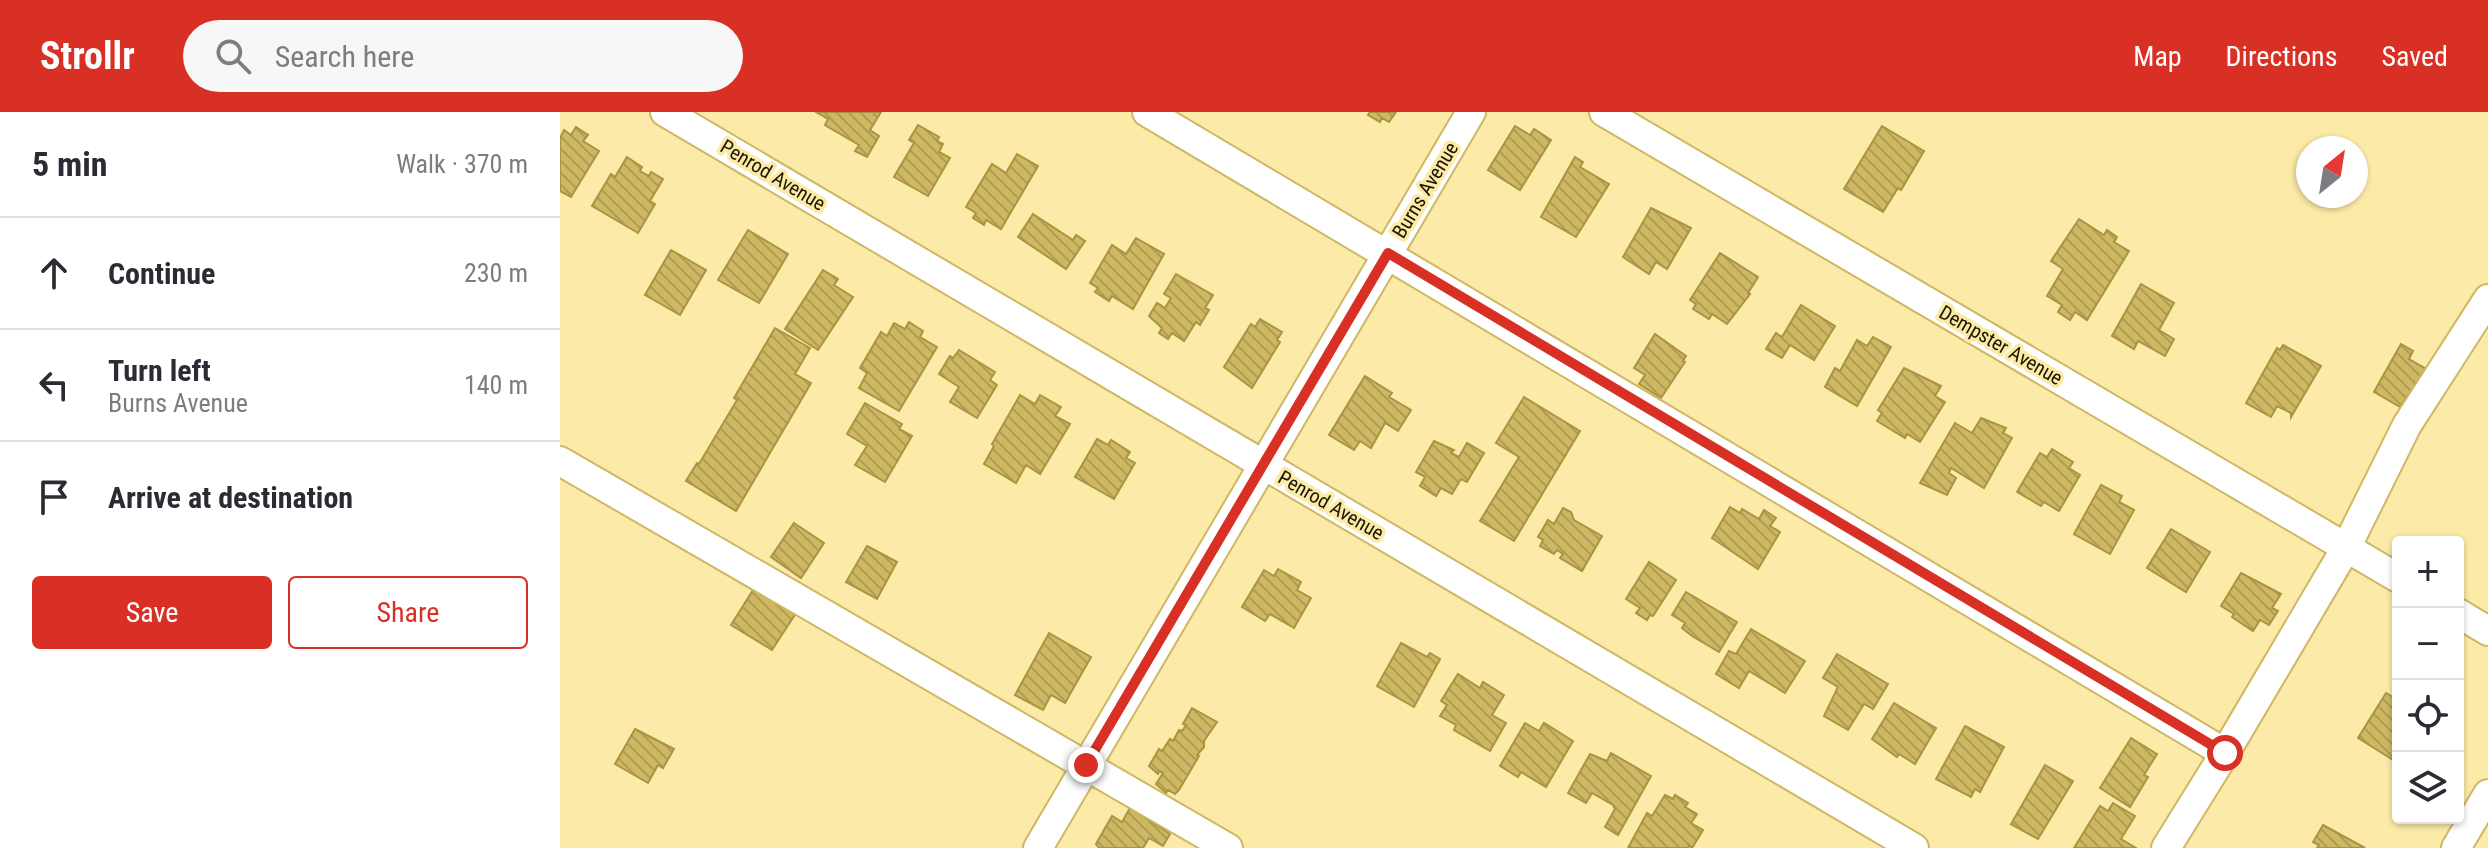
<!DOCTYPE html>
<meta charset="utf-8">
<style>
body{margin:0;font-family:"Roboto Condensed",sans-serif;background:#f7f7f7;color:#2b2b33}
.controls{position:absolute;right:24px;bottom:24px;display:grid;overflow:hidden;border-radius:8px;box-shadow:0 2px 6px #0004}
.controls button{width:72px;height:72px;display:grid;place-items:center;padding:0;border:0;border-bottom:2px solid #e1e1e2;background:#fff;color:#2b2b33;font:40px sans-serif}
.compass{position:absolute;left:1736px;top:24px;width:72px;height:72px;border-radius:50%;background:#fff;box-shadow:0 2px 6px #0004;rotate:30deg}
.stop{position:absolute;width:24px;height:24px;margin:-18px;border:6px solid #d93025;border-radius:50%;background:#fff}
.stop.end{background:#d93025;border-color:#fff;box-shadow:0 2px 8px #0008}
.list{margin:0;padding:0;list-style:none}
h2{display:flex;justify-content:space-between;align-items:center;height:104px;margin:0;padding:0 32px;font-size:34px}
h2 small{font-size:26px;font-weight:400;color:#7c7c81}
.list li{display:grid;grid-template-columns:52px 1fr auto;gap:24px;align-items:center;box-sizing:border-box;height:112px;padding:0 32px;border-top:2px solid #e1e1e2}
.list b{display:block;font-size:30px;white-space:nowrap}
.list p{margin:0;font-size:26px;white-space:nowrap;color:#7c7c81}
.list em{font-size:26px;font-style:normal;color:#7c7c81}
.actions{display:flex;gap:16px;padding:24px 32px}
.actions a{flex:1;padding:18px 0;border:2px solid #d93025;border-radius:8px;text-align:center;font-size:28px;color:#d93025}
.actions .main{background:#d93025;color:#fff}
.icon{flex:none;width:44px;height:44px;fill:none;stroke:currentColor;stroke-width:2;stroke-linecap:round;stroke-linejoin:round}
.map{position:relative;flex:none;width:1928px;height:736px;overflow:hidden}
header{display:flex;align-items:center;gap:48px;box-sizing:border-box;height:112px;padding:0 40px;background:#d93025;color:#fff}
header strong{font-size:38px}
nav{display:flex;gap:44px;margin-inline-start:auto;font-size:28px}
.search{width:560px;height:72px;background:#f7f7f7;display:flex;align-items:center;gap:20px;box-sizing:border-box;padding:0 28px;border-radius:44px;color:#7c7c81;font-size:30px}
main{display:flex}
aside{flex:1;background:#fff}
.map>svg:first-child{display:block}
.building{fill:url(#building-back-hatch);stroke:#a9943f;stroke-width:2}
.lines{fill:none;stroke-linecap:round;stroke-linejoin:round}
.minor-casing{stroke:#ceb864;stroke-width:32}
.minor{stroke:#fff;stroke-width:28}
.route{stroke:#d93025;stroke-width:10}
.labels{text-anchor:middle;stroke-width:7;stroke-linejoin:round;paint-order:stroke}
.street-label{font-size:20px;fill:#1d1600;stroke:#fceba8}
</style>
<header>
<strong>Strollr</strong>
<div class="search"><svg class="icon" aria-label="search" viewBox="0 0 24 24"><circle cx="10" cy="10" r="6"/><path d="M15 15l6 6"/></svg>Search here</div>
<nav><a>Map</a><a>Directions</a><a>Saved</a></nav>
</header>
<main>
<aside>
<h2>5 min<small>Walk · 370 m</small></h2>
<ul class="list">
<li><svg class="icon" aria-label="ahead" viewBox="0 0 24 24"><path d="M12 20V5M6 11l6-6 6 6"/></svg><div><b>Continue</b></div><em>230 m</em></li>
<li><svg class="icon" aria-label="left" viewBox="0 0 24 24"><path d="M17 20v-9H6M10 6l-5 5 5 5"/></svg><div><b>Turn left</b><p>Burns Avenue</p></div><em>140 m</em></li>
<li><svg class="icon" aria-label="arrive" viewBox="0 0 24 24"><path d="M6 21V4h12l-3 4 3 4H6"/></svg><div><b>Arrive at destination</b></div></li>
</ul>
<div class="actions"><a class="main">Save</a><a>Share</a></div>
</aside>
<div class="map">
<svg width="1928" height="736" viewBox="0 0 1928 736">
<defs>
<pattern id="building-back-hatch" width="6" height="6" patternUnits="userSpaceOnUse" patternTransform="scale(2)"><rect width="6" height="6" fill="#ceb864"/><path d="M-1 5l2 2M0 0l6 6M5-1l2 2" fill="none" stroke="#b09d55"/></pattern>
</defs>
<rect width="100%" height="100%" fill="#fceba8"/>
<g class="building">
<polygon points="256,0 321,0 310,18 319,24 307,45 295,39 299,33 265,13 268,7"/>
<polygon points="810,0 836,0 829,10 822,6 820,10 808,3"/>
<polygon points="358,13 379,25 377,29 383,32 379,40 390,46 368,84 334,65 354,31 349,28"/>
<polygon points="955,14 970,23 974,17 991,28 960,78 928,58"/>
<polygon points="1322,14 1364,39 1341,78 1338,76 1323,100 1284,77"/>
<polygon points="16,15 28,23 23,29 39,39 11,85 0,79 0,26 4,18 11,23"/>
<polygon points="457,42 478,54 441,117 426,108 424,113 413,106 416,101 406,95 432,52 446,61"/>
<polygon points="67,45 82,55 80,59 89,64 91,60 103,67 90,89 95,92 78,121 32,94 51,62 55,65"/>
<polygon points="1015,45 1023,50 1020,55 1049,72 1016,125 981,105"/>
<polygon points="1091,96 1131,116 1107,157 1096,150 1089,162 1063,145"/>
<polygon points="473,102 513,128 516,123 525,129 506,157 458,125"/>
<polygon points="1519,107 1544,123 1547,118 1557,125 1554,130 1569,139 1527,208 1515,200 1510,208 1498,200 1502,193 1487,184 1503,157 1491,149"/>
<polygon points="188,118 228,142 199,191 158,168"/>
<polygon points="576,126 604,142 573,197 552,184 549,189 535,180 538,176 530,171 552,133 566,142"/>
<polygon points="111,138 146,158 120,203 85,183"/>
<polygon points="1160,141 1198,165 1188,181 1190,182 1167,212 1152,202 1149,207 1133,197 1136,192 1130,188"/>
<polygon points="263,158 278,167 274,173 293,185 258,238 225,217"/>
<polygon points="616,162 653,183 645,196 649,198 640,213 636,210 624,229 612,221 608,227 599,221 602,216 589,204 597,191 605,196 611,186 604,182"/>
<polygon points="1581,172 1614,191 1599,218 1614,227 1605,244 1578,229 1574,237 1552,224"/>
<polygon points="1241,193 1275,214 1254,248 1230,233 1222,246 1206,237 1216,221 1222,225"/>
<polygon points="700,207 722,220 717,228 720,230 692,276 664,255 691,212 695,215"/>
<polygon points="349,210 363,219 360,225 377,235 339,299 299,276 307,261 300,256 321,220 327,224 334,211 345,217"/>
<polygon points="215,216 250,236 235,262 251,271 176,399 126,369 137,351 139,352 177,288 174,286"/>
<polygon points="1095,222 1126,244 1123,249 1125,250 1101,286 1079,272 1085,263 1074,256"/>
<polygon points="1313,225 1331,235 1297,294 1265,275 1275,256 1280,259 1297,228 1307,234"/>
<polygon points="1841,232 1853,239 1849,247 1870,259 1861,274 1855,271 1851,284 1848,283 1840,295 1814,280"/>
<polygon points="1723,233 1761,254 1731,305 1731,301 1717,294 1711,305 1686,291 1717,236 1720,238"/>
<polygon points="399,238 435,260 430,268 437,273 417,306 390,290 399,275 379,262 390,244 393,246"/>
<polygon points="1344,256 1381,274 1375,284 1385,290 1360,330 1347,322 1345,326 1317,309 1322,301 1318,298"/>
<polygon points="805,264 832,281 829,285 851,298 838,319 825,311 811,336 800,329 794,338 769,323"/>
<polygon points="460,283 475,292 480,283 501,295 495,304 510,312 480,362 466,353 456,371 424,352 434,334 432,332"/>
<polygon points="964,285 1020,319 954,429 920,409 959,345 936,331"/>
<polygon points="305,291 342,312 339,317 352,324 325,370 295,353 307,334 287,322"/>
<polygon points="1421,306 1446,316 1443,321 1452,326 1424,376 1391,356 1389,361 1396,366 1387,383 1360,371 1395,311 1412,321"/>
<polygon points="537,327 548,333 551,328 570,340 566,346 575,351 554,387 515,365"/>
<polygon points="874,329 894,338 891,341 899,345 907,331 924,341 907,370 901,367 892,382 881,376 876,384 860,374 865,365 856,360"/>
<polygon points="1492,337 1513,350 1509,356 1520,363 1499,399 1484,390 1481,394 1457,380 1480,341 1487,345"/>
<polygon points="1541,373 1562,384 1559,390 1574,398 1550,442 1514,422"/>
<polygon points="1170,395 1180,401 1182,397 1199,407 1204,398 1216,406 1210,414 1220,420 1198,457 1152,426"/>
<polygon points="1003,396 1011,400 1014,408 1042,424 1022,459 1000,446 1003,442 997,438 994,442 980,434 983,428 978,425 988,408 994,412"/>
<polygon points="234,411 264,431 241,466 211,445"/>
<polygon points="1611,417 1650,440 1626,480 1587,456"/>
<polygon points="307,434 337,450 317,487 286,470"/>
<polygon points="1089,450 1116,468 1093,504 1090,503 1087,508 1076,501 1080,496 1066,487"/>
<polygon points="718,457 741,470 737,478 751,486 734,516 710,502 705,509 682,495 704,458 714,464"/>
<polygon points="1681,461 1721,482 1712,496 1718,499 1709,513 1700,508 1693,519 1672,505 1674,502 1661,494"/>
<polygon points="195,475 236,501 212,538 171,513"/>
<polygon points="1126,480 1177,510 1159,540 1132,524 1122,516 1125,511 1112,503"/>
<polygon points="1191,517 1245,549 1225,581 1189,559 1179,576 1156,562 1169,539 1176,542"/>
<polygon points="489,521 531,545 505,591 491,583 483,598 455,583"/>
<polygon points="841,531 867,545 870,541 880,547 854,595 817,574"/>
<polygon points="1277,542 1328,572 1313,597 1304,592 1288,618 1264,604 1278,575 1263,566"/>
<polygon points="898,562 920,576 923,570 944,583 932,603 946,611 930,639 894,618 896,613 880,604 887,593 881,589"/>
<polygon points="1826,581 1838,588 1838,651 1798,626"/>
<polygon points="1334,591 1376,616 1355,652 1339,642 1337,645 1312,627"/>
<polygon points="632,596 657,610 644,629 644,635 637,643 639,644 619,678 615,682 608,678 606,681 596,672 603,661 599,659 598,662 589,654 599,637 602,639 610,627 613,629 619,618 622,619 626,613 623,612"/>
<polygon points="965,611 979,619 984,611 1013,629 986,675 961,660 958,665 940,654"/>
<polygon points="1405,614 1444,635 1420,680 1415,677 1411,685 1376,667"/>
<polygon points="75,617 114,637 103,656 98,653 88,671 55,652"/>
<polygon points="1571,626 1597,642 1584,663 1588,665 1570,695 1540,676"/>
<polygon points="1051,641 1091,664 1058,723 1045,715 1055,697 1053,693 1032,681 1026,691 1008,681 1030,642 1047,649"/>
<polygon points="1485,653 1513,669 1478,727 1451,712"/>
<polygon points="1105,683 1113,687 1115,683 1128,691 1125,695 1137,702 1131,711 1143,718 1132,736 1129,733 1128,736 1068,736 1087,701 1092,704"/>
<polygon points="1553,691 1575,704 1561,727 1576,736 1514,736 1540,694 1548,699"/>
<polygon points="570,696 610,722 603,734 589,726 583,736 539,736 536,732 552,704 562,710"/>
<polygon points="1763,713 1805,736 1757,736 1759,733 1753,730"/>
</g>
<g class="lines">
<g class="minor-casing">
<g id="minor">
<polyline points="105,0 1354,736"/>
<polyline points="587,0 1665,641"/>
<polyline points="1044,0 1838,466"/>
<polyline points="0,349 668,736"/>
<polyline points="1898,501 1928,519"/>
<polyline points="478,736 911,0"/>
<polyline points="1606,736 1665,641 1786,436 1847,313 1928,187"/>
<polyline points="1896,736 1928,682"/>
</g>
</g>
<use href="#minor" class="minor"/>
</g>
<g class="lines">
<polyline class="route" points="526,653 828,141 1665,641"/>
</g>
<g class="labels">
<g class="street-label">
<text transform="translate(213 63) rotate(31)" y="7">Penrod Avenue</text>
<text transform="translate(865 78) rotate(-59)" y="7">Burns Avenue</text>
<text transform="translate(1441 233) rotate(30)" y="7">Dempster Avenue</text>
<text transform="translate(771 393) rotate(30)" y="7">Penrod Avenue</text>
</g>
</g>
</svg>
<div class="controls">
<button>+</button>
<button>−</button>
<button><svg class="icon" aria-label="locate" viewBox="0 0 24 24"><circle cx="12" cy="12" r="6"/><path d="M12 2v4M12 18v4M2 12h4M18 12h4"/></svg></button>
<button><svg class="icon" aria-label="layers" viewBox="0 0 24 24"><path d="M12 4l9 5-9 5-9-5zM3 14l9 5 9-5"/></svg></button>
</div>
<svg class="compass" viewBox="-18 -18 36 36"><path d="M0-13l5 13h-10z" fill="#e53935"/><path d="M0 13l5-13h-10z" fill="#7c7c81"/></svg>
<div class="stop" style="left:1665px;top:641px"></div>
<div class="stop end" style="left:526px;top:653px"></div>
</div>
</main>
